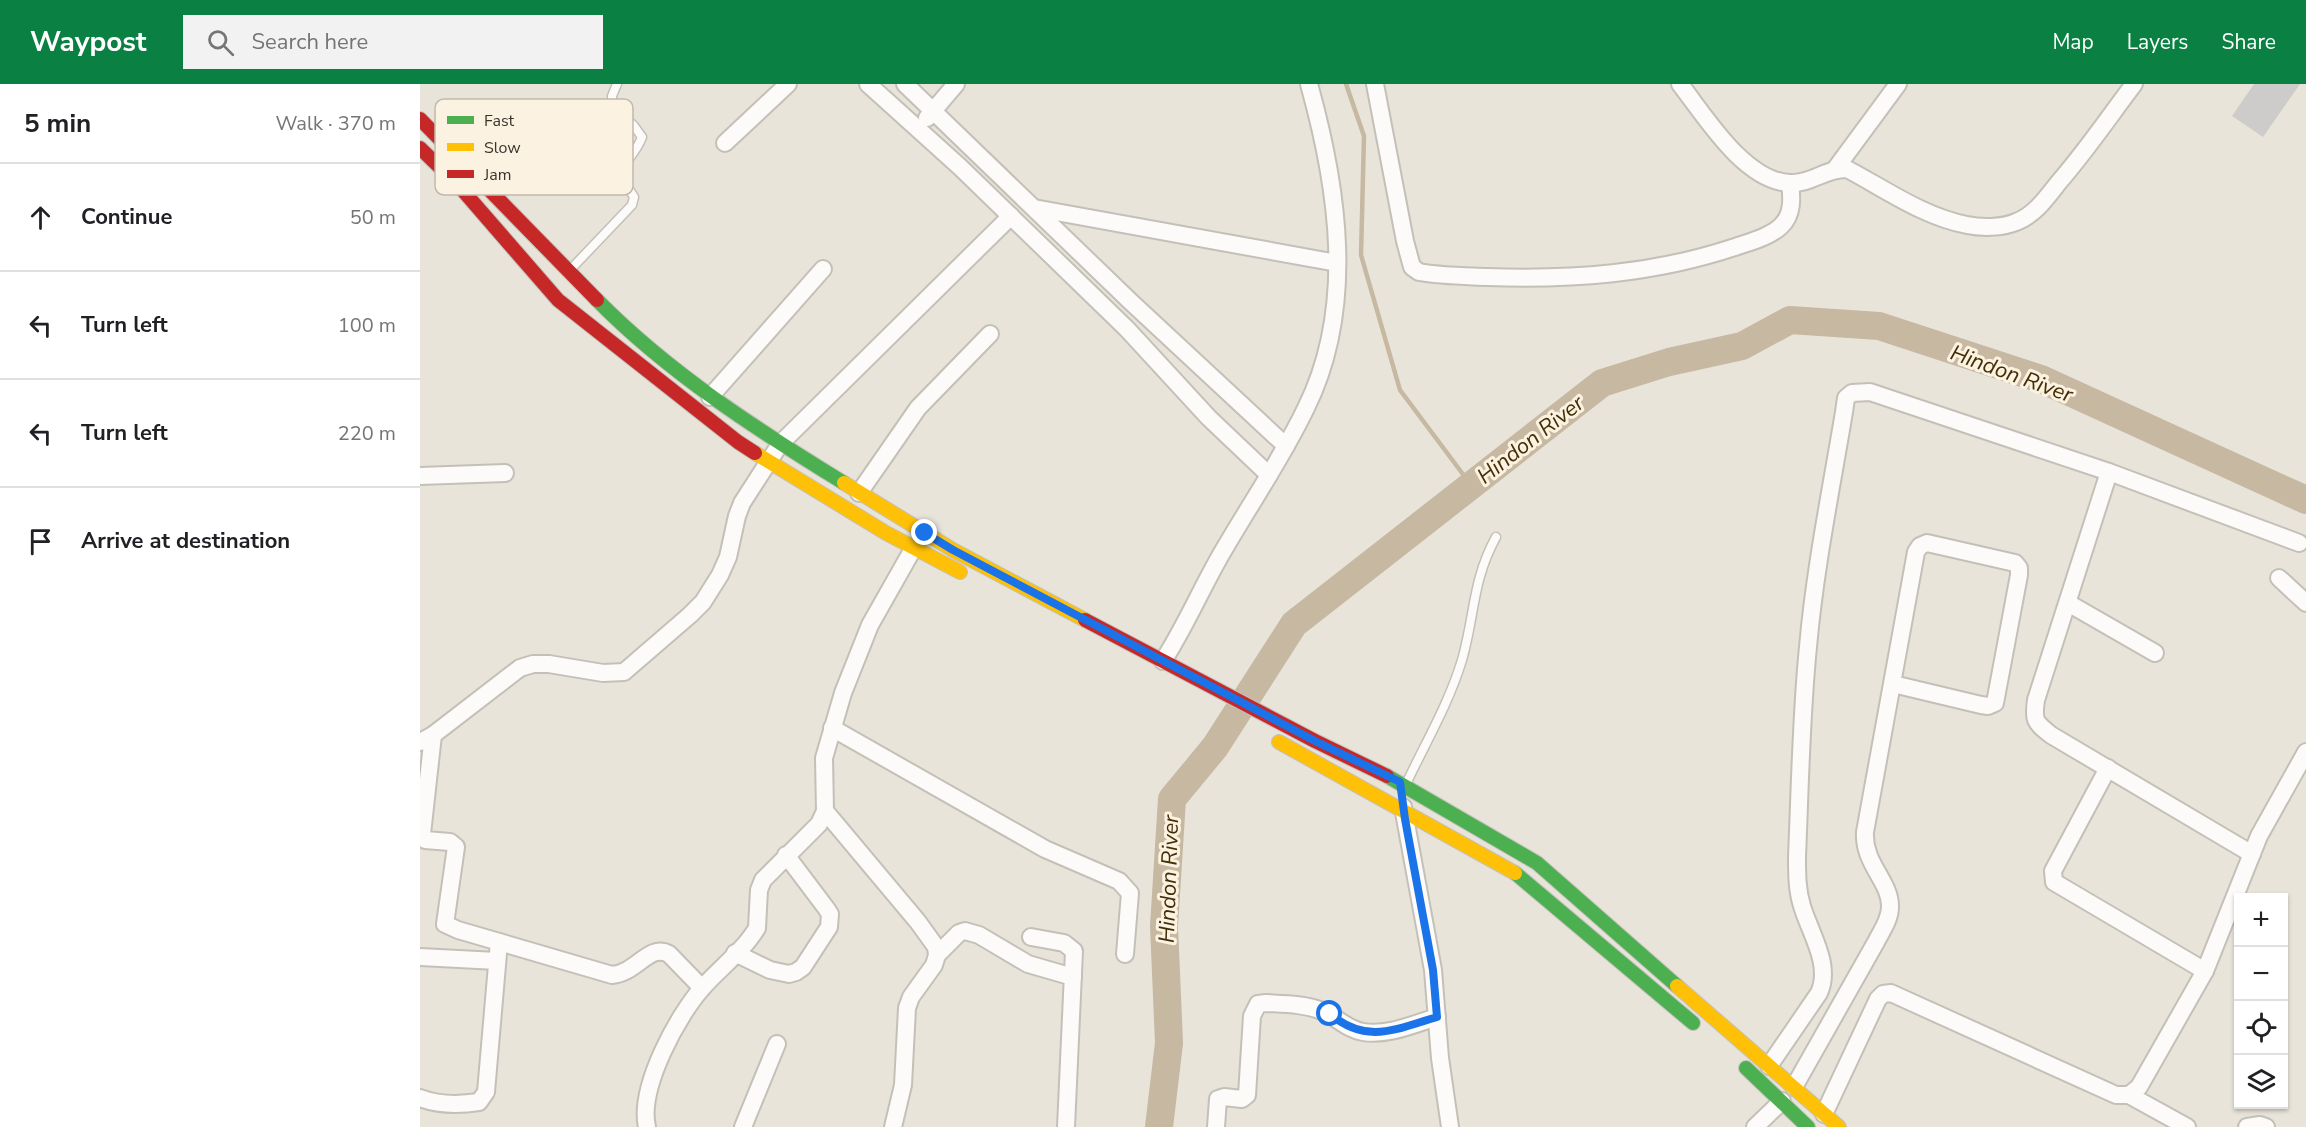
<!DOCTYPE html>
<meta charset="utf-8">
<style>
body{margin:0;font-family:"Nunito Sans",sans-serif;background:#f2f2f2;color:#202124}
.controls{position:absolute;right:18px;bottom:18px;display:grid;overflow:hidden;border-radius:0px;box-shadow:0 2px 4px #0004}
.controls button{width:54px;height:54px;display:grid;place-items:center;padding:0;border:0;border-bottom:2px solid #e0e0e0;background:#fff;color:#202124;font:30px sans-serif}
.stop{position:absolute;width:18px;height:18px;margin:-14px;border:4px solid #1a73e8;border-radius:50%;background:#fff}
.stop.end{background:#1a73e8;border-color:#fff;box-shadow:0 2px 6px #0008}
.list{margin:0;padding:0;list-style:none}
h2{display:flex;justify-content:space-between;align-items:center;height:78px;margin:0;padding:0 24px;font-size:26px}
h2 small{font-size:20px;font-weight:400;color:#757577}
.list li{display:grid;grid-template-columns:39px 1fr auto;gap:18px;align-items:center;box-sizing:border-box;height:108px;padding:0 24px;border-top:2px solid #e0e0e0}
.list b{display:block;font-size:22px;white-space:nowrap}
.list em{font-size:20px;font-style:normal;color:#757577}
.icon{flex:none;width:33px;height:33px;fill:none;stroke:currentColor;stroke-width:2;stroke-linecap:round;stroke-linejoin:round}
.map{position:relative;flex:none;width:1886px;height:1043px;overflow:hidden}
header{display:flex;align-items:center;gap:36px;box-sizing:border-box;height:84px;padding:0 30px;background:#0b8043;color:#fff}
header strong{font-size:28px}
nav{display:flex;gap:33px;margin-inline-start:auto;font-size:21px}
.search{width:420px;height:54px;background:#f2f2f2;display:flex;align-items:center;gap:15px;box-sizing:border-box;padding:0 21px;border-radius:0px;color:#757577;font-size:22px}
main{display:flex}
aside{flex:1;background:#fff}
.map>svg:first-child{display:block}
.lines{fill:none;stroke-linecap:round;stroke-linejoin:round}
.stream{stroke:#c6b8a1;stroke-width:4.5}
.river{stroke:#c6b8a1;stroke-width:28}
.building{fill:#cdcccb}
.lane-casing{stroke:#c4c0b8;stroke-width:11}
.street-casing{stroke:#c4c0b8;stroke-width:20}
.fast-casing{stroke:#c4c1bc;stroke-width:16}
.slow-casing{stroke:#c4c1bc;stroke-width:16}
.jam-casing{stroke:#c4c1bc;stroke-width:16}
.lane{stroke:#fcfbf9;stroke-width:8}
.street{stroke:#fcfbf9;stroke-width:16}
.fast{stroke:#4caf50;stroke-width:14}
.slow{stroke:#ffc107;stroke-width:14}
.jam{stroke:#c62828;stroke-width:14}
.route{stroke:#1a73e8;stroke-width:8}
.labels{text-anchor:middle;stroke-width:6;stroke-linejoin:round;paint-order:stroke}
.water-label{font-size:22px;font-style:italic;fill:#432f07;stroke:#fcf2e1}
.key{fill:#fcf2e1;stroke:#c1b9ab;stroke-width:1.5}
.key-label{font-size:16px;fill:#38342e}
</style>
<header>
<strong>Waypost</strong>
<div class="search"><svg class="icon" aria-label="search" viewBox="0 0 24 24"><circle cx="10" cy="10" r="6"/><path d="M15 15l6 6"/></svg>Search here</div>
<nav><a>Map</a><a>Layers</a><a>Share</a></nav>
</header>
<main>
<aside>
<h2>5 min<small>Walk · 370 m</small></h2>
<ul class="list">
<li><svg class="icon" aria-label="ahead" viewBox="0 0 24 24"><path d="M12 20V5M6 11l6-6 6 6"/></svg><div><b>Continue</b></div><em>50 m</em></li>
<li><svg class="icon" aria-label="left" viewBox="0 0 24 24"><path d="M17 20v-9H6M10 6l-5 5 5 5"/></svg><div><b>Turn left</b></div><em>100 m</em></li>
<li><svg class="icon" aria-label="left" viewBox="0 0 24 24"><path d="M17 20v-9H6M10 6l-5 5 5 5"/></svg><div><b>Turn left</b></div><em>220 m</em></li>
<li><svg class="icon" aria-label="arrive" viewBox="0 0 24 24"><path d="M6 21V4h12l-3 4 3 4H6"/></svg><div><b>Arrive at destination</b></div></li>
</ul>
</aside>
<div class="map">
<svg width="1886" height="1043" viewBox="0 0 1886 1043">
<rect width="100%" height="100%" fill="#e9e4da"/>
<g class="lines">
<polyline class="stream" points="926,0 944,52 941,171 980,306 1051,401"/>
<polyline class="river" points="739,1043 749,959 744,842 752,715 795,663 874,540 1182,299 1249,278 1322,262 1370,236 1459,242 1621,295 1886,416"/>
</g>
<polygon class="building" points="1834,0 1880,0 1843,53 1812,32"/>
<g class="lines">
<g class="lane-casing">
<g id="lane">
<path d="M151,185l61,-64 2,-8 -14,-21c4,-15 17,-24 22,-39l-8,-11 -22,-21v-9l5,-12"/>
<path d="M987,698c19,-40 42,-79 55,-122 13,-45 10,-79 34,-123"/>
</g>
</g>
<g class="street-casing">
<g id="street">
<polyline points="448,0 540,83 707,245 789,334 849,391"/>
<polyline points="485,0 711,218 866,362"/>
<path d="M955,0l30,157 7,26 7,5c22,4 45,4 68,5 85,3 167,-3 248,-30 14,-5 35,-10 46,-21 12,-11 11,-28 9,-43"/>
<path d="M1260,0c25,32 65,98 110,99 22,1 36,-15 57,-14 38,20 77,48 120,56 14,3 35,3 49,-3 19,-7 31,-25 43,-40 27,-31 50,-65 75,-98"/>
<polyline points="507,34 536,0"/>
<polyline points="305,59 368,0"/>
<polyline points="1416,84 1478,0"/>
<polyline points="614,124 917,179"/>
<polyline points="290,313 403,185"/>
<path d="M1689,388l-73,228c-3,21 -1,22 15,35l201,119"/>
<polyline points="0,392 85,389"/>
<polyline points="439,409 498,324 570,250"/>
<polyline points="1859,494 1886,519"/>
<polyline points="1648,519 1735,569"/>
<path d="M743,577c24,-37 40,-77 63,-115 27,-46 57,-90 80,-138 50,-101 32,-220 3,-324"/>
<polyline points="412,644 625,765 699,797 710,809 705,870"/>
<path d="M13,651l-11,99 3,6 25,2 6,5 -11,77 13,6 154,45c25,-2 37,-32 57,-21l33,34"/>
<polyline points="0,658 13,651 100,584 113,580 129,580 183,589 204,588 270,531 283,518 300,491 308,473 317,432 322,419 360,360 591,132"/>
<polyline points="1688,684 1633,787 1634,798 1785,887"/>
<polyline points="983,723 1013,886 1020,974 1030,1043"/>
<polyline points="405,727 498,838 516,863 517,871 514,881 491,913 487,924 483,1001 473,1043"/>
<polyline points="611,853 644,859 654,867 646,1043"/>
<polyline points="315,869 350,886 369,890 376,888 383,883 409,843 410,830 406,824 366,771"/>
<polyline points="517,871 539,849 545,847 559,851 608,880 653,893"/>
<polyline points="0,873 77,877"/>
<path d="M1349,982l50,-73c13,-28 -9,-60 -17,-87 -5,-16 -5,-32 -5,-49 3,-70 4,-141 11,-210 7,-79 23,-157 36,-235l2,-14 6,-5 18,-1 239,80 190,71"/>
<path d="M1374,1003l82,-145c5,-10 14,-22 14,-35 1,-25 -27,-43 -25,-75l51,-280 4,-6 7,-3 88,20 4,5v7l-24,128 -7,3 -7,-1 -88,-21"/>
<polyline points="1709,1011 1767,1043"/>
<path d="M0,1014c18,7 39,7 59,4l7,-10 13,-150"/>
<polyline points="1404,1030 1458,915 1463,910 1471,909 1696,1011 1709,1011 1719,1003 1785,887 1839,752 1886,668"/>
<path d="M227,1043c-9,-39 31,-113 57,-141 17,-19 40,-36 53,-58l2,-38 4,-10 56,-56 6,-13 -1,-53 19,-65 27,-68 43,-76"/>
<polyline points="323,1043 357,960"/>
<path d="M796,1043l2,-28 6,-2 18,2 5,-4 5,-79 6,-12 8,-1c18,1 39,1 56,8 15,6 24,18 41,21 25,4 51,-8 74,-15"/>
<polyline points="1335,1043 1362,1017"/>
<polyline points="1827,1043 1840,1041 1846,1043"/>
</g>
</g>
<g class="fast-casing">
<g id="fast">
<path d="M177,216c72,73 159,129 247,183"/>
<polyline points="967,692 1117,779 1257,902"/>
<polyline points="1095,789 1273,939"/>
<polyline points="1326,984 1388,1043"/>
</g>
</g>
<g class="slow-casing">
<g id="slow">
<polyline points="335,369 466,449 540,488"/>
<polyline points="424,399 533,466 665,536"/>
<polyline points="859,658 1095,789"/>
<polyline points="1257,902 1419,1043"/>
</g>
</g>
<g class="jam-casing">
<g id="jam">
<polyline points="0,35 177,216"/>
<polyline points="0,64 39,102 138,216 318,358 335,369"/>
<polyline points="665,536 895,657 967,692"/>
</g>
</g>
<use href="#lane" class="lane"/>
<use href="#street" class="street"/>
<use href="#fast" class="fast"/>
<use href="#slow" class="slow"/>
<use href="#jam" class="jam"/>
</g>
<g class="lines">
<path class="route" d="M505,449l28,17 362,191 85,41 5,37 28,151 4,47c-41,12 -70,28 -107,-3"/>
</g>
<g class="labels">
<g class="water-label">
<text transform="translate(1592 289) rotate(20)" y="8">Hindon River</text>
<text transform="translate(1110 355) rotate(-38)" y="8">Hindon River</text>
<text transform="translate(748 795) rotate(-88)" y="8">Hindon River</text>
</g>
</g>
<rect x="15" y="15" width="198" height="96" rx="9" class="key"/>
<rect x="27" y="32" width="27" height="8" fill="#4caf50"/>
<rect x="27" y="59" width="27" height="8" fill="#ffc107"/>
<rect x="27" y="86" width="27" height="8" fill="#c62828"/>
<g class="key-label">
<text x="64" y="42">Fast</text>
<text x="64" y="69">Slow</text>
<text x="64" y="96">Jam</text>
</g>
</svg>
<div class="controls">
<button>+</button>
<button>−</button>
<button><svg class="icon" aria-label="locate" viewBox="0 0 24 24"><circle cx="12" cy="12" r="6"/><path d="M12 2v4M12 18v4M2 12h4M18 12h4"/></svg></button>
<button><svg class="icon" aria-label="layers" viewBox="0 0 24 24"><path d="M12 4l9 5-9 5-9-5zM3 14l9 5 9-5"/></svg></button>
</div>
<div class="stop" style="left:910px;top:930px"></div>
<div class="stop end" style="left:505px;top:449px"></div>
</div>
</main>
